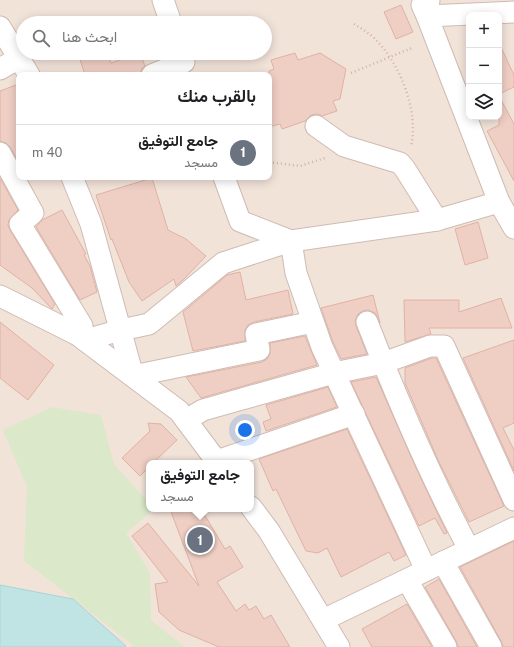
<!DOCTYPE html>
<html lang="ar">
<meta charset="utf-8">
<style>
body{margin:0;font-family:"Public Sans",Vazirmatn,sans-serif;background:#f2f2f2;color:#202124;direction:rtl}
.controls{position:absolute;right:12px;top:12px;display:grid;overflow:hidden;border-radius:8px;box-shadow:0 2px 10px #0003}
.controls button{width:36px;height:36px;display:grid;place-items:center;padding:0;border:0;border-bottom:1px solid #e0e0e0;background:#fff;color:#202124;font:20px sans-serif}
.you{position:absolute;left:245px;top:430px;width:14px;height:14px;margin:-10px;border:3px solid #fff;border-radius:50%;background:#1a73e8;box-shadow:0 0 0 6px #1a73e833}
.badge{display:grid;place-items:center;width:26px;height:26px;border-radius:50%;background:#db6059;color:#fff;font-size:13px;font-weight:700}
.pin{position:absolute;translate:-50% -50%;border:2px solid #fff;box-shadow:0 1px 4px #0006}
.popup{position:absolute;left:146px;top:460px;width:108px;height:52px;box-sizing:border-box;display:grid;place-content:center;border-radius:8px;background:#fff;filter:drop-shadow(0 1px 3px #0005);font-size:13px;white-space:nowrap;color:#757577}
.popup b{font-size:15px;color:#202124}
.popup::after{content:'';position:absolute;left:50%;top:100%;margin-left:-8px;border:8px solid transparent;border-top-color:#fff}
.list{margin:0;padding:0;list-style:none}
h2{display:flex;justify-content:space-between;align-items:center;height:52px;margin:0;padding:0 16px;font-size:17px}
h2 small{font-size:13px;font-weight:400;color:#757577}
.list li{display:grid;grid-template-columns:26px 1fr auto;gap:12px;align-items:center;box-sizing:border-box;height:56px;padding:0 16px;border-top:1px solid #e0e0e0}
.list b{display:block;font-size:15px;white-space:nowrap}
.list p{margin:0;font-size:13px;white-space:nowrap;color:#757577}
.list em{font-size:13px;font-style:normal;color:#757577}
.icon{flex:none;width:22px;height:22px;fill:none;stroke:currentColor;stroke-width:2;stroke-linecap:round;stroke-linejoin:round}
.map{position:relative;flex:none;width:514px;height:647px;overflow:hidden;direction:ltr}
.search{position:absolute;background:#fff;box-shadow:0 2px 10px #0003;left:16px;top:16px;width:256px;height:44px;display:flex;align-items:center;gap:10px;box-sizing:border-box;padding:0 14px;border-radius:22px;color:#757577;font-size:15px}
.panel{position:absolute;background:#fff;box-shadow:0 2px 10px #0003;left:16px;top:72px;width:256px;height:108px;border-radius:8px;direction:rtl}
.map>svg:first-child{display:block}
.residential{fill:#f2e3d9;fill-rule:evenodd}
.green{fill:#dbe8c9}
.water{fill:#c0e4e3;stroke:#a7d5d4}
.building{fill:#efcec4;stroke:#e0b2a5}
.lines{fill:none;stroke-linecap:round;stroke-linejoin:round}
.minor-casing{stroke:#cfbbb3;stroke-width:23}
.path{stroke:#d4b1a6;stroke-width:2.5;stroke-dasharray:1 3;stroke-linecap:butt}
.minor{stroke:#fff;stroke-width:21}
</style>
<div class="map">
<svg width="514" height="647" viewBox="0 0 514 647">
<rect width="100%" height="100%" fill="#fbf2ea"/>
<path class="residential" d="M0,0h514v647h-514zM469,15h30v102h-30zM23,23h242v30h-242zM19,75h250v102h-250zM149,463h102v46h-102z"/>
<polygon class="green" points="52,407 101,415 114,464 149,503 149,509 154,509 126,533 150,573 151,621 185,647 131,647 132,644 24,561 27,487 3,430"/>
<polygon class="water" points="0,585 73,599 126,646 125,647 0,647"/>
<g class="building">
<polygon points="401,5 413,32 396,39 384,12"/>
<polygon points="499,43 514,75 514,87 499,94"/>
<polygon points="78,53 107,53 111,63 140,53 145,66 142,68 140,75 85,75"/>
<polygon points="295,53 298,60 320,53 346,69 340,99 333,101 337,111 322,116 317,114 311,115 305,121 282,129 280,124 269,127 269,71 274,69 271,60"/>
<polygon points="19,84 19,163 10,147 6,143 0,141 0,91"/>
<polygon points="499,96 514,124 514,181 487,131 499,125"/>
<polygon points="0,178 18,210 9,220 8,225 10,230 55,304 52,309 32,288 0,265"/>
<polygon points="152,178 168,230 186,239 206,256 183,280 176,286 174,279 142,301 129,282 112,239 111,240 96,195"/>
<polygon points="62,210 86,254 84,255 90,266 97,292 80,300 36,227 42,220"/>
<polygon points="478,222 488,258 465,265 455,229"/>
<polygon points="240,272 246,300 288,290 293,314 254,322 248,325 245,330 245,341 193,351 183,312 227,275"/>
<polygon points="373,295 380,323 375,313 368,310 363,311 358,314 355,321 356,326 367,354 341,359 333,342 321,308"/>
<polygon points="501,298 512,328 429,328 431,334 405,342 404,300 459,300 459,312"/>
<polygon points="0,322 54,365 28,400 0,378"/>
<polygon points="305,336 317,365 201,398 186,377 262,362 267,359 270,354 270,343"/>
<polygon points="514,340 514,423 503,428 514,450 514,471 463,358"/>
<polygon points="432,358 436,358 504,506 469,522 438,460 405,383 405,368"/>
<polygon points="376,377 417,470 447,533 444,534 435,518 419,526 351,382"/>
<polygon points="328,387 337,407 266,431 263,422 271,419 266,405"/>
<polygon points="148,423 161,424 177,440 153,463 149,463 149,467 140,476 122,458 150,431"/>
<polygon points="347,429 406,555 394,561 389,552 341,577 327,548 318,553 306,551 276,489 273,491 259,459"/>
<polygon points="170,509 201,509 225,549 230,546 243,567 217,582 236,611 245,604 249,610 256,606 264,619 271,615 290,647 219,647 179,630 159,612 155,584 168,582 132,536 148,523 199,586"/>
<polygon points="514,541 514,647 503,647 501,641 460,567"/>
<polygon points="439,579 477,647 458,647 456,641 425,587"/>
<polygon points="407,604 432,647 372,647 362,629"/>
</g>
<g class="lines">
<g class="minor-casing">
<g id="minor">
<polyline points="163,0 171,23"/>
<polyline points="429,0 427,16 499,202 514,228"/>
<polyline points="422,5 427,16 514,12"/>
<polyline points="0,27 29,75"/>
<polyline points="0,69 19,58"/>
<polyline points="152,75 184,62"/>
<polyline points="316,126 344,146 400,163 405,169 437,220"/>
<polyline points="0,153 33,213 20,224 82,326 78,335"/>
<polyline points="72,177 91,224 133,376 259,350 256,334 313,322"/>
<polyline points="224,177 240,221 291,241 437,220 499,202"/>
<polyline points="0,296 78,335 179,411 218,463"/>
<path d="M367,322c30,77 63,154 102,227"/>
<polyline points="85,340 121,330 149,324 223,263 291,241 296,273 322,347 426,570"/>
<polyline points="186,420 203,410 334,373 383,363 430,346 444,346 514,500"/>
<polyline points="217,461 354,414"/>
<polyline points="251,507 269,531 339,647"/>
<polyline points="443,562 491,647"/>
<polyline points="407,580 446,647"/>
<polyline points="323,620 514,528"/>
</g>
</g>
<g class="path">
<path d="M354,24c8,5 17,10 23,17 24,25 42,71 34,106"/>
<polyline points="351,73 412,48"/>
<polyline points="269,162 300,166 325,158"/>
</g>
<use href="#minor" class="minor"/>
</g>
</svg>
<div class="controls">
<button>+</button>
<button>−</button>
<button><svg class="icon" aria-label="layers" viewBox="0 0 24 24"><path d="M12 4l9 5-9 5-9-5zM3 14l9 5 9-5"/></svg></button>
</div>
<div class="you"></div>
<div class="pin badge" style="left:200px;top:540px;background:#6b7280">1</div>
<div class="popup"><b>جامع التوفيق</b>مسجد</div>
<div class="search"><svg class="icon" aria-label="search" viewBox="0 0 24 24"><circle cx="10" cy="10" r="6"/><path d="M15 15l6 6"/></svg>ابحث هنا</div>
<section class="panel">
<h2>بالقرب منك<small></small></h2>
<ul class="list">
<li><span class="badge" style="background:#6b7280">1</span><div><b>جامع التوفيق</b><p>مسجد</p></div><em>40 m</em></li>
</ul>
</section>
</div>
